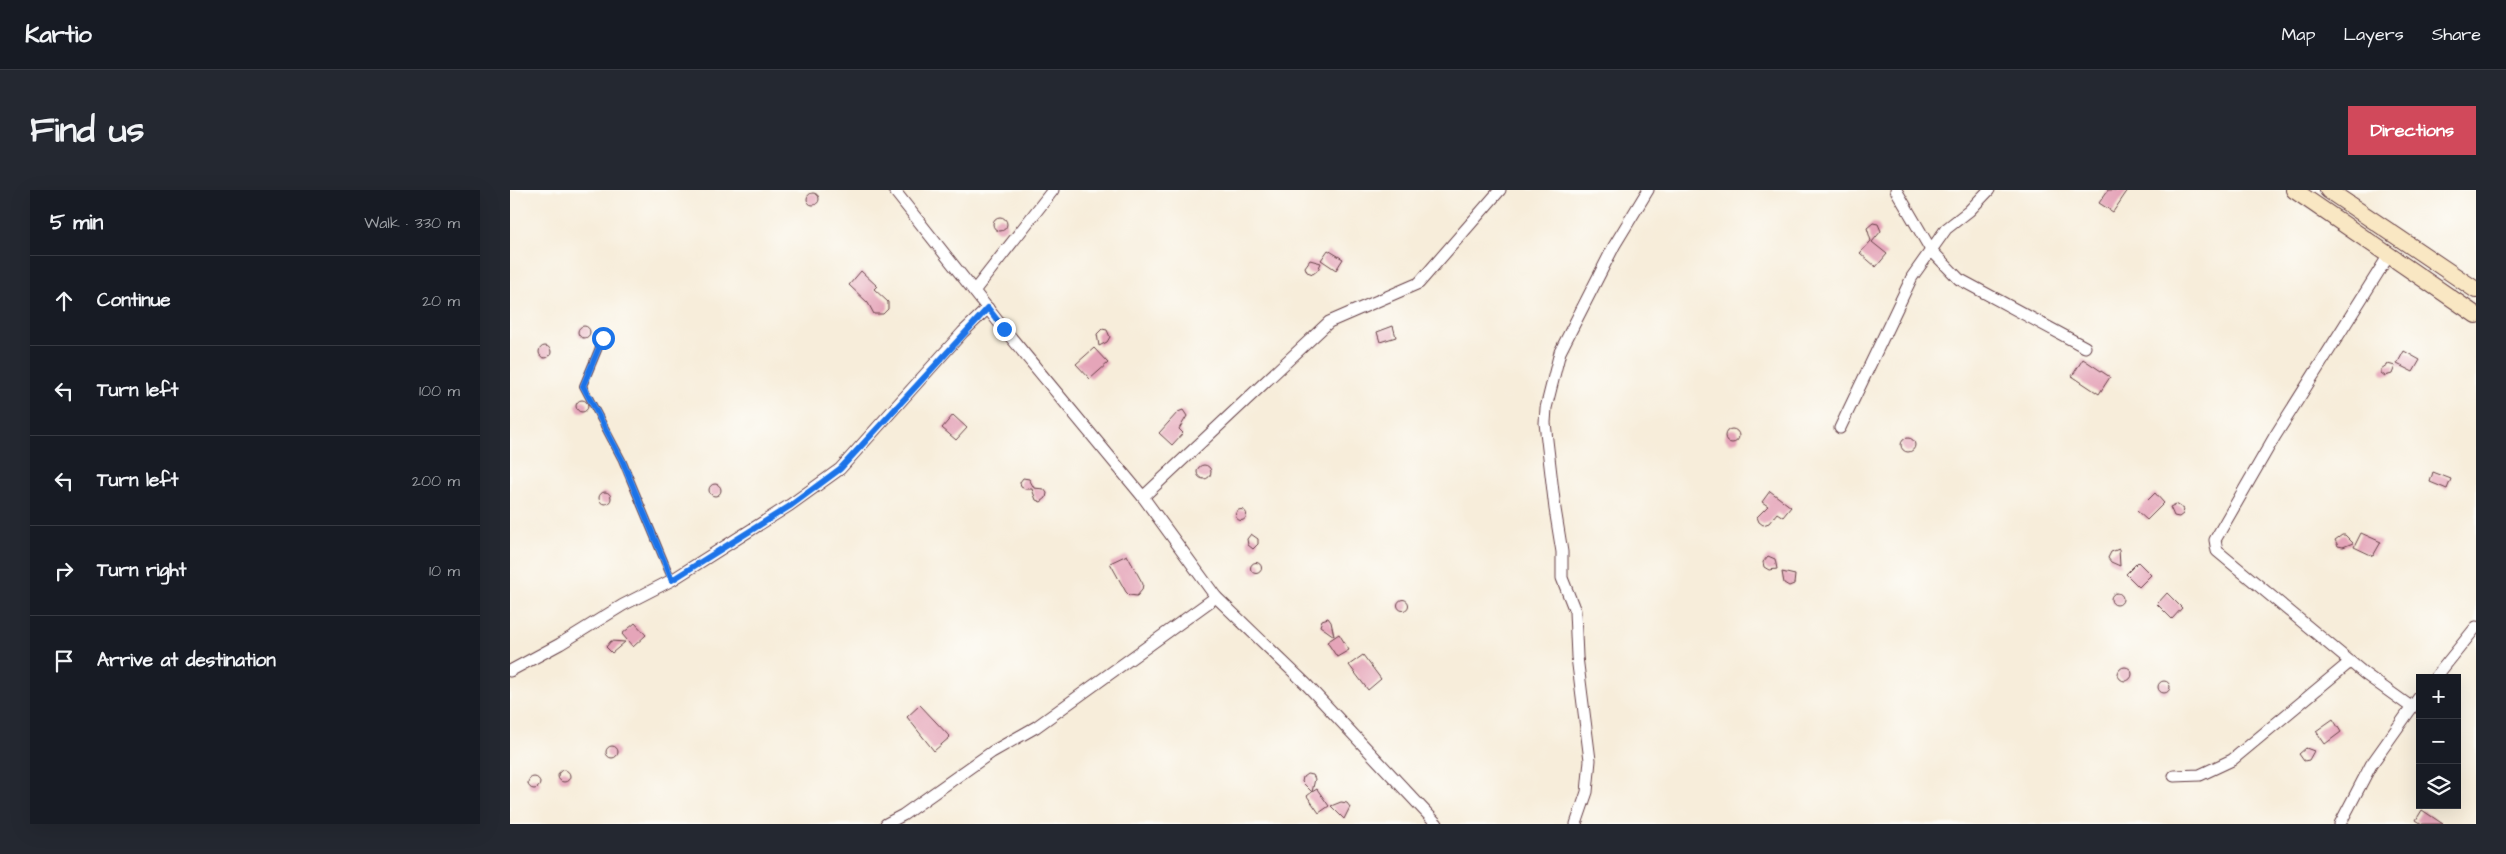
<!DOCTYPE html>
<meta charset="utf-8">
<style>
body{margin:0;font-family:"Architects Daughter",sans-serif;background:#242831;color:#f1f3f6}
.controls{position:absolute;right:15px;bottom:15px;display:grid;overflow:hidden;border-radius:0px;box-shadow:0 5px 20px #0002}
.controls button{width:45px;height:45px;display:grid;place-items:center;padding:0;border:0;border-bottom:1px solid #363941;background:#171b24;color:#f1f3f6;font:25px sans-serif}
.stop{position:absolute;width:15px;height:15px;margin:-11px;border:4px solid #1a73e8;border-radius:50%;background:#fff}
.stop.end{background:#1a73e8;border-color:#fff;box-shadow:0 1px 5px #0008}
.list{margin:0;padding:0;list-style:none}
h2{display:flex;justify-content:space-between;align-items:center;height:65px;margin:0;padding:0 20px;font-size:21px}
h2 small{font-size:16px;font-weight:400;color:#9ea1a6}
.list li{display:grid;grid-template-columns:32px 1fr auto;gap:15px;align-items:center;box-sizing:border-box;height:90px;padding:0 20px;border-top:1px solid #363941}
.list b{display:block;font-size:19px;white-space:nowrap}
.list em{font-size:16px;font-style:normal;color:#9ea1a6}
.icon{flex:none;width:28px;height:28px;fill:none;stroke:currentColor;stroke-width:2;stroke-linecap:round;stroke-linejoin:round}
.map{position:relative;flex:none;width:1966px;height:634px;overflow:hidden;border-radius:0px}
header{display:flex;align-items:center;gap:30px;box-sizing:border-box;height:70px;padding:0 25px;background:#171b24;border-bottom:1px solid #363941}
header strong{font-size:24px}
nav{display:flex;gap:28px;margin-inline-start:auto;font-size:18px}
.intro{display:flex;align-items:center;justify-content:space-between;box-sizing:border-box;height:120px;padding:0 30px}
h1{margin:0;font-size:35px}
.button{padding:12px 22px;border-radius:0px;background:#d1495b;color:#fff;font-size:18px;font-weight:700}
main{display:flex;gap:30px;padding:0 30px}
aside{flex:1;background:#171b24;border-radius:0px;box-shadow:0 5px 20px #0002}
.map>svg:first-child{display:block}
.building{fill:#e5a5b9}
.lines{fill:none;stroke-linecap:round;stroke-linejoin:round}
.service-casing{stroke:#643e45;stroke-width:8}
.minor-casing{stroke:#643e45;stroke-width:13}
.secondary-casing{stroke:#643e45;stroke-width:18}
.service{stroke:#fff;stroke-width:5.5}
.minor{stroke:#fff;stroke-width:11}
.secondary{stroke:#f9e7c3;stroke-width:16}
.route{stroke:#1a73e8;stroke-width:6}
</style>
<header>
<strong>Kartio</strong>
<nav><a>Map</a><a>Layers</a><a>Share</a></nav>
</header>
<div class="intro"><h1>Find us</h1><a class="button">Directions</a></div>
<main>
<aside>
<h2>5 min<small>Walk · 330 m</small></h2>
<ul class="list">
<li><svg class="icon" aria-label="ahead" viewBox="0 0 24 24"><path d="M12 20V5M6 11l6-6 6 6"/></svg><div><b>Continue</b></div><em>20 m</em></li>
<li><svg class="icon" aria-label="left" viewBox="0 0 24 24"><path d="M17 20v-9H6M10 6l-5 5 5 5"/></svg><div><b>Turn left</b></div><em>100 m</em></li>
<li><svg class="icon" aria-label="left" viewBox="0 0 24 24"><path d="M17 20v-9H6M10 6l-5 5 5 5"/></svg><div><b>Turn left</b></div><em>200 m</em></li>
<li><svg class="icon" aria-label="right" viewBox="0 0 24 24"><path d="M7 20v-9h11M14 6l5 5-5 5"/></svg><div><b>Turn right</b></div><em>10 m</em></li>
<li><svg class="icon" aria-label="arrive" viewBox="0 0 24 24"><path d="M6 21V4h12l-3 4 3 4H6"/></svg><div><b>Arrive at destination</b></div></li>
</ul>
</aside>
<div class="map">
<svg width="1966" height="634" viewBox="0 0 1966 634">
<rect width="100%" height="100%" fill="#fdfcf7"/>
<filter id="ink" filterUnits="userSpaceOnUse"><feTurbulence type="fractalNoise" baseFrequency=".02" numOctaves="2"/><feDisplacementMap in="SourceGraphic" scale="10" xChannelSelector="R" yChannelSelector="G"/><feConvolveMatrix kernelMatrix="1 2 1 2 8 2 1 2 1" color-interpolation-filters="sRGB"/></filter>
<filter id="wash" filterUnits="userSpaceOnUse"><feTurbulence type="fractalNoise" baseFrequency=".0096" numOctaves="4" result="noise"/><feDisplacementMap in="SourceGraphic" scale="20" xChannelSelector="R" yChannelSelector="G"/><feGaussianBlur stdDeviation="1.12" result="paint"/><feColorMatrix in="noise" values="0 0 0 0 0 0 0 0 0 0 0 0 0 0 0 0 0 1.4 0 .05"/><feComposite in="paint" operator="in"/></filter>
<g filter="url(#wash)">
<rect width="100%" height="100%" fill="#f7edda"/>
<g id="blocks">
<g class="building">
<polygon points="1598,0 1618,0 1603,22 1589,13"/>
<circle cx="303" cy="9" r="6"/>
<circle cx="490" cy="34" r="7"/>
<polygon points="1363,33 1368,34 1371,41 1362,52 1377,64 1366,77 1350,63 1361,51 1357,38"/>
<polygon points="818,60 833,69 826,80 811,70"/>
<polygon points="800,70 811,73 808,80 803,84 797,82 795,77"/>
<polygon points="351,81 367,96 364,99 378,112 378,119 373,124 364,124 358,113 339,95"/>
<polygon points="883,136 886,147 870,152 867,142"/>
<circle cx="74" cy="142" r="6"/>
<polygon points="592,139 597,140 600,147 597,152 589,156 587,144"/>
<circle cx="35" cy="162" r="6"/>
<polygon points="584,158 598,173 580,189 566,174"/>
<polygon points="1894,161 1910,170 1903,182 1887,174"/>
<polygon points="1573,169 1600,187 1589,204 1562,186"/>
<polygon points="1878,174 1885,176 1882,184 1875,186 1871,183 1871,179"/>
<circle cx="72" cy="216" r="6"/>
<polygon points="673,220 677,226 669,239 673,243 662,255 649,243 668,222"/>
<polygon points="443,225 457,238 446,250 432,238"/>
<circle cx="1222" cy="246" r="7"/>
<circle cx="1398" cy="255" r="7"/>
<circle cx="694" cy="282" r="7"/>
<polygon points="1923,282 1941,289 1937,299 1920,292"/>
<polygon points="513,288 519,289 524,298 534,299 537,303 536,308 531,312 526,310 522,299 515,299 511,297 510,292"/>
<circle cx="205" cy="300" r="6"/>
<polygon points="1260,301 1281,317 1273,327 1267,323 1259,333 1253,335 1249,332 1247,327 1258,316 1252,312"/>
<circle cx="95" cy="308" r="6"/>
<polygon points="1645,303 1654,313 1637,330 1627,321"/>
<polygon points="1666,314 1674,319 1673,324 1669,327 1664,326 1660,317"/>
<circle cx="731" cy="325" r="5.5"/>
<polygon points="1851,343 1871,352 1863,366 1844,357"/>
<polygon points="741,344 748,349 748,354 743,359 738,355 737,349"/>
<polygon points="1832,345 1835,345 1843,353 1833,357 1828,356 1825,350"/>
<polygon points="1609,359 1610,376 1601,372 1598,368 1601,362"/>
<polygon points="617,365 633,394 632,400 627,406 619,405 616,402 600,373"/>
<polygon points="1258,366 1265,369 1267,379 1259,380 1254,377 1253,372"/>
<polygon points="1628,372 1641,385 1629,397 1616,384"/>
<circle cx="746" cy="378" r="5.5"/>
<polygon points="1272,382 1285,385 1284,394 1279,396 1274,393"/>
<circle cx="1607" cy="409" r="6"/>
<polygon points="1657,403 1672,418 1662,429 1647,414"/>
<circle cx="893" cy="415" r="5.5"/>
<polygon points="818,428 821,432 824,446 810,436 812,430"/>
<polygon points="125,433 136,445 123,457 112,444"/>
<polygon points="829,444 839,460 827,467 817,452"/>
<polygon points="101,451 115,452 102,463 96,457"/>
<polygon points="853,465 871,489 858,500 839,475"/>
<circle cx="1615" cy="484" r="7"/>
<circle cx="1654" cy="497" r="6"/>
<polygon points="410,515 440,547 424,561 397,527"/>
<polygon points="1823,529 1831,542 1815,554 1806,541"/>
<circle cx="102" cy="562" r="6"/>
<polygon points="1796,558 1804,561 1799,570 1794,571 1789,564"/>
<circle cx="54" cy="586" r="6"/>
<polygon points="797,584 803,585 805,589 802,602 807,599 819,616 809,623 797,606 802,602 792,592 793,587"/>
<circle cx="24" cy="593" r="6"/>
<polygon points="831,612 837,613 840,617 834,629 821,616"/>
<polygon points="1912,620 1933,634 1912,634 1906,630"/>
</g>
</g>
</g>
<g filter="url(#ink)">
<use href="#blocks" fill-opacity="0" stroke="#643e45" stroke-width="1"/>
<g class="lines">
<g class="service-casing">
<polyline id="service" points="93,148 73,196 112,270 162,390"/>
</g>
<g class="minor-casing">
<g id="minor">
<polyline points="384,0 494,139 633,307 706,407 796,494 927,634"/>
<polyline points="1386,0 1421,60 1449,89 1575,157"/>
<polyline points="1879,65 1765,246 1705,350 1707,361 1855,484 1901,517"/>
<polyline points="464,101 543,0"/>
<polyline points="1330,238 1402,87 1436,39 1459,21 1479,0"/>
<polyline points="633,307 819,132 909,93 990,0"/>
<polyline points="0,481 50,454 113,415 162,390 280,315 330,279 453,142 478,118"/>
<polyline points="1925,488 1966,437"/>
<polyline points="1664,586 1690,585 1722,570 1840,472"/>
<polyline points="376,634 393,625 482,562 526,537 706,407"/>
<polyline points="1066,634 1077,602 1080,570 1067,467 1065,421 1052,388 1052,362 1045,319 1035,233 1036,218 1050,162 1104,56 1138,0"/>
<polyline points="1830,634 1861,575 1910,506"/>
</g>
</g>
<g class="secondary-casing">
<g id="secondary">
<polyline points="1784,0 1966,125"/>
<polyline points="1818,0 1966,100"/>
</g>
</g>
<use href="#service" class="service"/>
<use href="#minor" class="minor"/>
<use href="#secondary" class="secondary"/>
</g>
</g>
<g class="lines" filter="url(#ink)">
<polyline class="route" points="93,148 73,196 112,270 162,390 280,316 330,279 478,118 494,139"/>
</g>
</svg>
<div class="controls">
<button>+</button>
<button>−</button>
<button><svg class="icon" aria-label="layers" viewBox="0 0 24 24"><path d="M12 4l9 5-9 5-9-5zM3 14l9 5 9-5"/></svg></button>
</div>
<div class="stop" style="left:93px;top:148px"></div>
<div class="stop end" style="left:494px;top:139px"></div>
</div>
</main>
